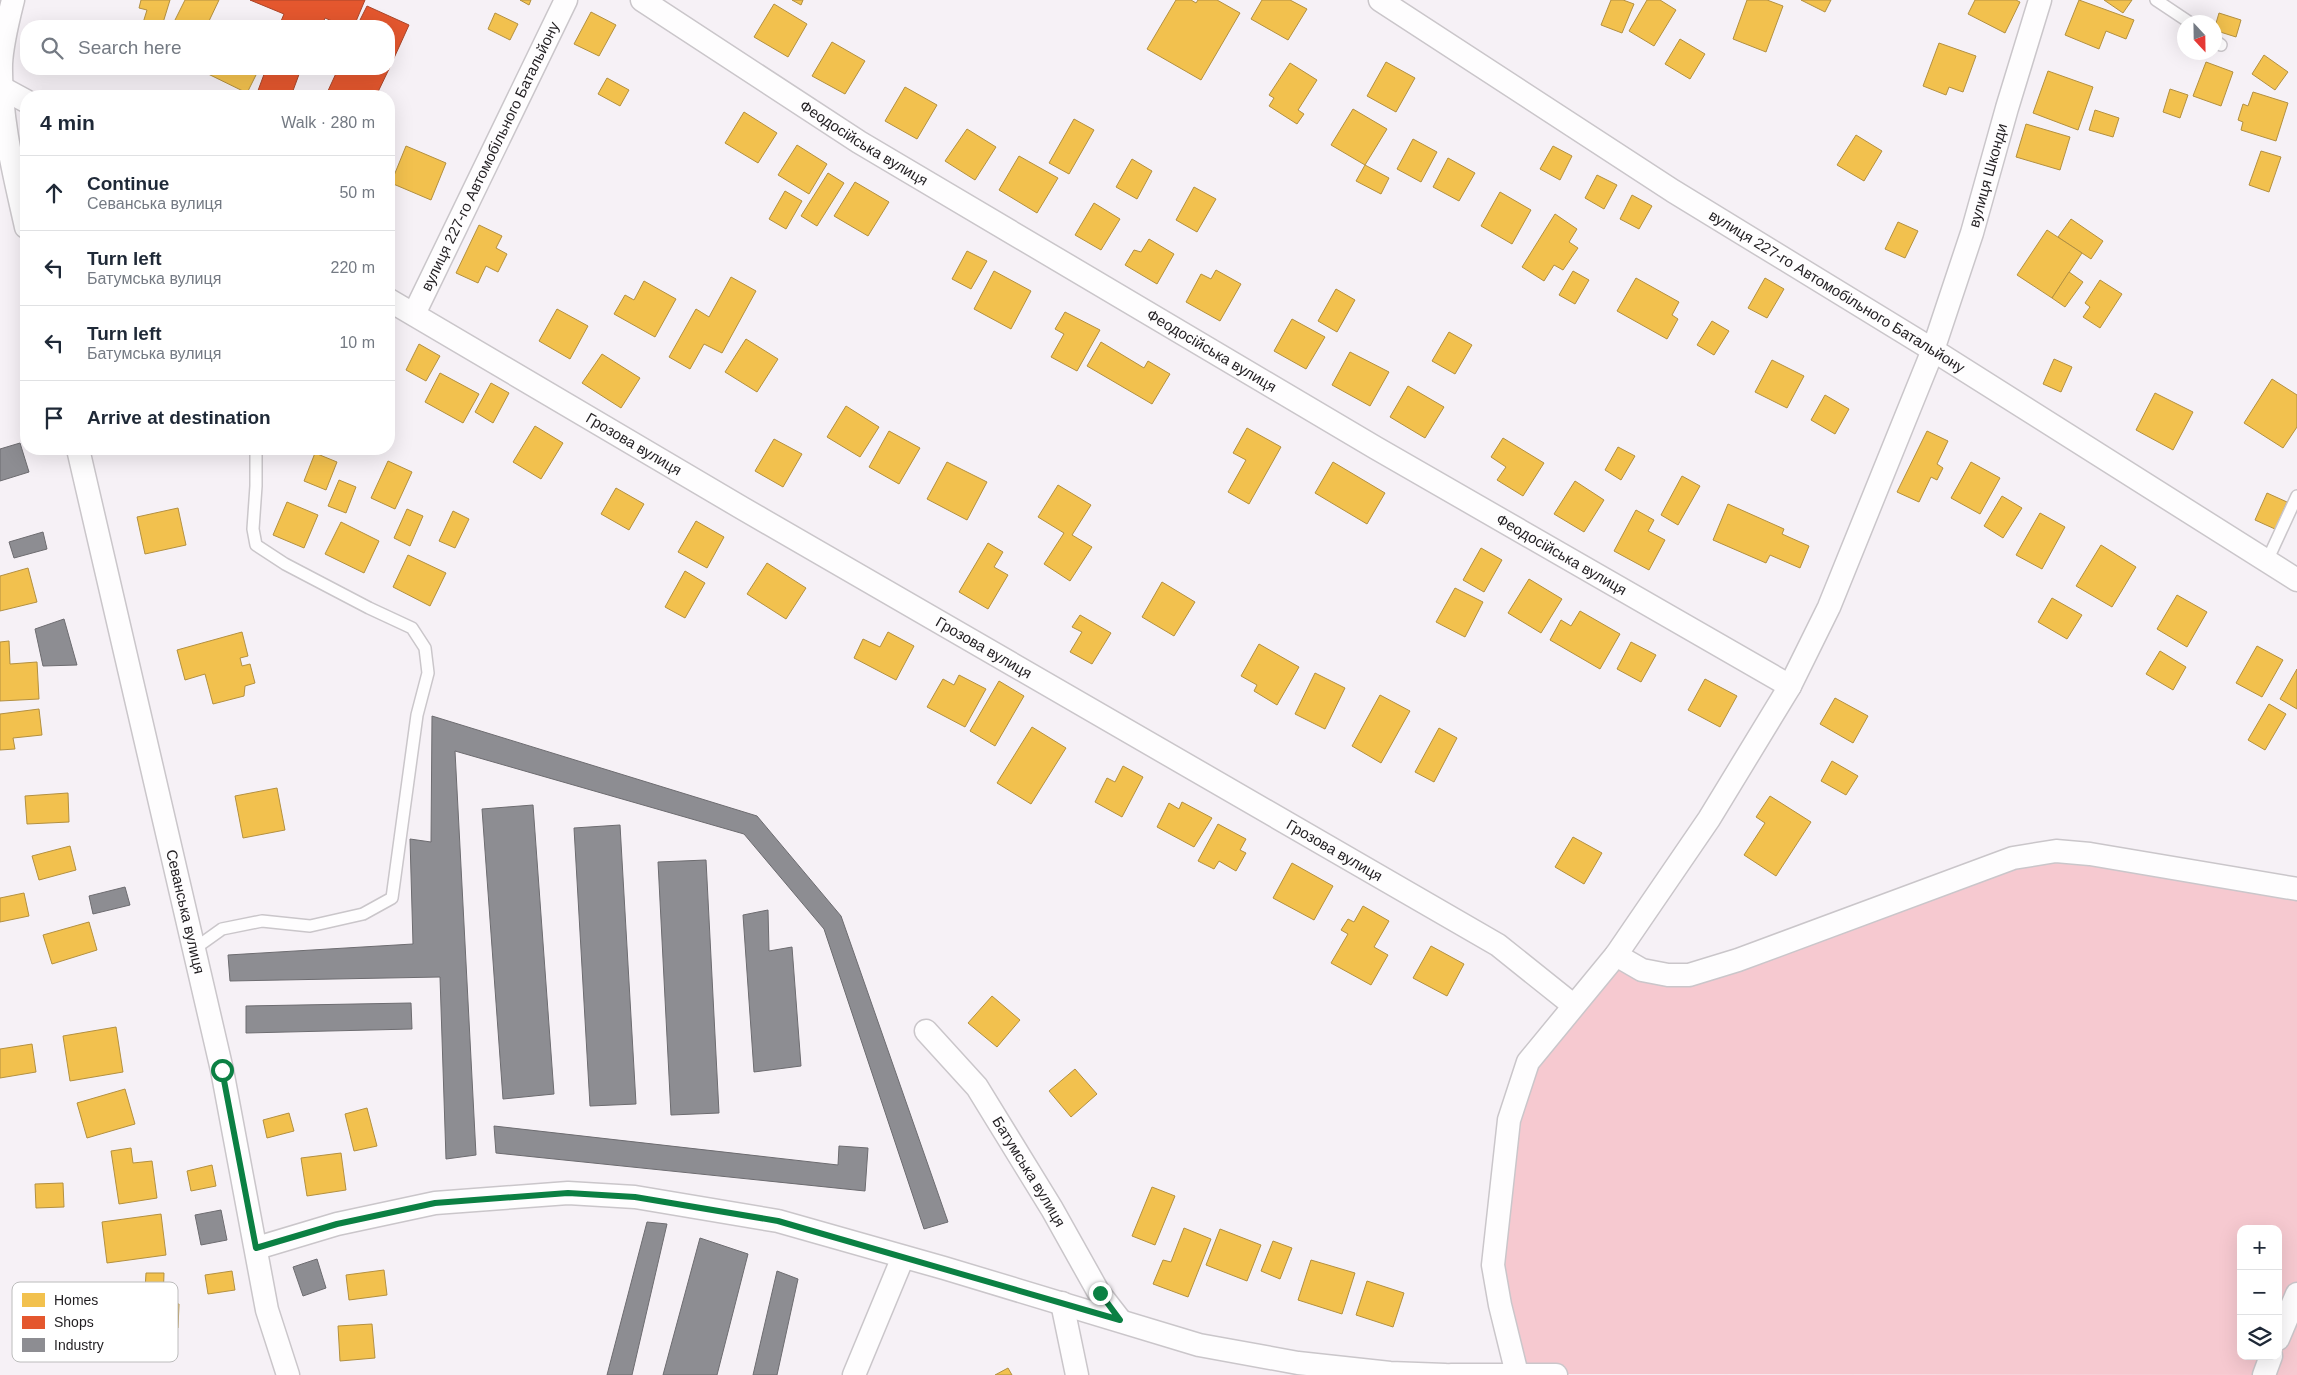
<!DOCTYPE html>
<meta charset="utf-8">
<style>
body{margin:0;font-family:Helvetica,sans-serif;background:#f6f6f7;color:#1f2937}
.controls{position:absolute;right:15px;bottom:15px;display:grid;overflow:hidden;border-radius:10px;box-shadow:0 5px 20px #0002}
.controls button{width:45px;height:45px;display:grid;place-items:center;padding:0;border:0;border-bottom:1px solid #e0e1e3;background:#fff;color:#1f2937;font:25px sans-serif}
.compass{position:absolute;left:2177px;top:15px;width:45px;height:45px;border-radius:50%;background:#fff;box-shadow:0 5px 20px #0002;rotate:158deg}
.stop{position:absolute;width:15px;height:15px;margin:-11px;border:4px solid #0b8043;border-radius:50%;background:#fff}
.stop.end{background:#0b8043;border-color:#fff;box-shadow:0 1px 5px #0008}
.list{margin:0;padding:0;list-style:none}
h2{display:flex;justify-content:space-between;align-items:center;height:65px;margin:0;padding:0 20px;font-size:21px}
h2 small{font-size:16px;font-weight:400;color:#747a83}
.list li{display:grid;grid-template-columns:32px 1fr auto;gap:15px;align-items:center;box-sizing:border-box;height:75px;padding:0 20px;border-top:1px solid #e0e1e3}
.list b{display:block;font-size:19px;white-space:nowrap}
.list p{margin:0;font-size:16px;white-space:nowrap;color:#747a83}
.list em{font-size:16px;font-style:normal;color:#747a83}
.icon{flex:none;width:28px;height:28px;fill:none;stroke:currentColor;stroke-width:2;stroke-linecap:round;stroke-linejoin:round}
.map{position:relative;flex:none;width:2297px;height:1375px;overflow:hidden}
.search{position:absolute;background:#fff;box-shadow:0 5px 20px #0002;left:20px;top:20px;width:375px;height:55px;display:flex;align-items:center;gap:12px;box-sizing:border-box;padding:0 18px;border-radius:20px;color:#747a83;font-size:19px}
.panel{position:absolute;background:#fff;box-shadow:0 5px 20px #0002;left:20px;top:90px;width:375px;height:365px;border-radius:20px}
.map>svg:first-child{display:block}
.green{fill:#f6c9d0;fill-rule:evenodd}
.homes{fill:#f2c14e;stroke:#b39040}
.shops{fill:#e4572e;stroke:#aa462a}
.industry{fill:#8d8d92;stroke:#6d6c70}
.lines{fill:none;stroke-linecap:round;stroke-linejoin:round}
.lane-casing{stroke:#cac6ca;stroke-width:14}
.street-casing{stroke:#cac6ca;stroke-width:25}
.lane{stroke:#fefdfe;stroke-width:11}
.street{stroke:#fefdfe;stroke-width:22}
.route{stroke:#0b8043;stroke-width:6}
.labels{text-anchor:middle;stroke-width:5;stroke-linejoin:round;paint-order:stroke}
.street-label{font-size:15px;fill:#211e21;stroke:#fff}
.key{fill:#fff;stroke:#bcbcbc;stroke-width:1}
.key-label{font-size:14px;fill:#211e21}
</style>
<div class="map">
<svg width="2297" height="1375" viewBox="0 0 2297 1375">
<rect width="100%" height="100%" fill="#f6f1f6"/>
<path class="green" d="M2056,851l241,38v486l-780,-1 -17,-69 9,-185 19,-58 88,-107 52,20zM2241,1229h37v127h-37z"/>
<g class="homes">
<polygon points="141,0 170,0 162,26 142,26 147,10 139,8"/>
<polygon points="185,0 219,0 209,21 215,24 214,26 172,26"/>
<polygon points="520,0 531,0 529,5"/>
<polygon points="792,0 803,0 801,5"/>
<polygon points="1176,0 1191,0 1196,3 1198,0 1217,0 1240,13 1201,80 1147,49"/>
<polygon points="1262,0 1290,0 1307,9 1288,40 1251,19"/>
<polygon points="1611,0 1623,0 1634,4 1622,33 1601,25"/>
<polygon points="1647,0 1660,0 1676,10 1654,46 1629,31"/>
<polygon points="1747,0 1767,0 1783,6 1766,52 1733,39"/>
<polygon points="1801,0 1831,0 1825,12"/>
<polygon points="1975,0 2016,0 2020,2 2005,33 1968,14"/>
<polygon points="2079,0 2134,20 2126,39 2106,31 2099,49 2065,35"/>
<polygon points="2104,0 2132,0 2123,13"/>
<polygon points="774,4 807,24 788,57 754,37"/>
<polygon points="591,12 616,25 599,56 574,44"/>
<polygon points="495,13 518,24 510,40 488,29"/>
<polygon points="2219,13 2241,20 2236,37 2214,30"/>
<polygon points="1680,39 1705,54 1690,79 1665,64"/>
<polygon points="832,42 865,61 845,94 812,76"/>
<polygon points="1939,43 1976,56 1963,92 1949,87 1946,95 1923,86"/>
<polygon points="2264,55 2288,72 2275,90 2252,74"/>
<polygon points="1386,62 1415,78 1396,112 1367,96"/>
<polygon points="2206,62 2233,72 2221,106 2193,96"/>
<polygon points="1290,63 1317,80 1298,110 1304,114 1297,124 1269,106 1274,98 1269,95"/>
<polygon points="203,69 259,69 247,93 202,71"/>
<polygon points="2048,71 2093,87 2078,130 2033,113"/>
<polygon points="607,78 629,90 620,106 598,94"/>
<polygon points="905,87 937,105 917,139 885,121"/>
<polygon points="2170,89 2188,95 2180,118 2163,112"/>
<polygon points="2253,92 2288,103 2276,141 2241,130 2243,122 2238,120 2243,104 2248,106"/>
<polygon points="1353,109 1387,129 1365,165 1331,145"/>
<polygon points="2095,110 2119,118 2113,137 2089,130"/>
<polygon points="744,112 777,133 758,163 725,143"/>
<polygon points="1074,119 1094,130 1069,174 1049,163"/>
<polygon points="2026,124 2070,137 2060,170 2016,157"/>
<polygon points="967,129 996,147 975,180 945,161"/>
<polygon points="1856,135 1882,151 1864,181 1837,165"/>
<polygon points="1413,139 1437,152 1421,182 1397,169"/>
<polygon points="797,145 827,164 809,194 778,175"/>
<polygon points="406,146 446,163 431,200 391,183"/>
<polygon points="1553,146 1572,156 1560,180 1540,169"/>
<polygon points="2261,151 2281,157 2269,192 2249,185"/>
<polygon points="1019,156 1058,178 1037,213 999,190"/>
<polygon points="1448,158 1475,173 1459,201 1433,187"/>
<polygon points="1132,159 1152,171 1137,199 1116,187"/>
<polygon points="1365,165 1389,178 1381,194 1356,181"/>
<polygon points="828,173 844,183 817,226 801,216"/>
<polygon points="1597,175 1617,185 1604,209 1585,198"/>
<polygon points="855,182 889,202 868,236 834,216"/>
<polygon points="1194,187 1216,199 1197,232 1176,220"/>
<polygon points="785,191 802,201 786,229 769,219"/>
<polygon points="1500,192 1531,210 1512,244 1481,226"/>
<polygon points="1632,195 1652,206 1639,229 1620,219"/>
<polygon points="1094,203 1120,219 1101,250 1075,235"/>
<polygon points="1555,214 1577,229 1569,242 1578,248 1563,270 1554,265 1544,281 1522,267"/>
<polygon points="2071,219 2103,241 2091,259 2058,237"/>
<polygon points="1898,222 1918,231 1905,258 1885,249"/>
<polygon points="479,225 502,236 496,248 507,254 498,272 486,266 478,283 456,273"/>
<polygon points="2047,230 2082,253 2052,298 2017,275"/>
<polygon points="1149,239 1174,254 1157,284 1125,265 1134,250 1141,252"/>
<polygon points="967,251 987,261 971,289 952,279"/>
<polygon points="1216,270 1241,284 1220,321 1186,302 1201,274 1211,279"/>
<polygon points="994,271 1031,291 1011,329 974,309"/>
<polygon points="1573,271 1589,280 1575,304 1559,295"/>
<polygon points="2069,272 2083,282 2065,307 2052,298"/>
<polygon points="731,277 756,291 722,353 704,344 690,369 669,357 696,309 709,317"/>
<polygon points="1636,278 1679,302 1672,315 1678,319 1667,339 1617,311"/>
<polygon points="1765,278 1784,289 1767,318 1748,308"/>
<polygon points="2100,280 2122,294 2100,328 2083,317 2090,307 2085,303"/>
<polygon points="644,281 676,299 655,337 614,314 625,295 634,300"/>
<polygon points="1336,289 1355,300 1337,332 1318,321"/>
<polygon points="557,309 588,326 570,359 539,341"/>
<polygon points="1065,312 1100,330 1077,371 1051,357 1064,334 1055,329"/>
<polygon points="1292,319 1325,337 1306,369 1274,351"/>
<polygon points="1712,321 1729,331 1714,355 1697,345"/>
<polygon points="1449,332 1472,345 1455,374 1432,361"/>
<polygon points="746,339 778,359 757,392 725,372"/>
<polygon points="1101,342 1144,368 1148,361 1170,374 1152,404 1087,366"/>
<polygon points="419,344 440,356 426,381 406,370"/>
<polygon points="1350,352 1389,372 1370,406 1332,385"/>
<polygon points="602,354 640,378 621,408 582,383"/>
<polygon points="2054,359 2072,367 2061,392 2043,384"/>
<polygon points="1772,360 1804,376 1787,408 1755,392"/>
<polygon points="440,373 479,394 463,423 425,402"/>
<polygon points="2272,379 2297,395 2297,427 2283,448 2244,423"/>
<polygon points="491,383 509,393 493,423 475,412"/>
<polygon points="1408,386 1444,407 1425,438 1390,417"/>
<polygon points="2155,393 2193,412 2173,450 2136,430"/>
<polygon points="1825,395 1849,409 1835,434 1811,420"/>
<polygon points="846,406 879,427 860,457 827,437"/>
<polygon points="535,426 563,443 541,479 513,462"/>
<polygon points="1247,428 1281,447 1249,504 1228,492 1246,460 1233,453"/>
<polygon points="889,431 920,448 899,484 869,467"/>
<polygon points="1927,431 1948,441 1937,464 1943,468 1937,480 1931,477 1919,502 1897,492"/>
<polygon points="1503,438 1544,463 1523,496 1497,480 1506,467 1491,457"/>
<polygon points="774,439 802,454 783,487 755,471"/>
<polygon points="1618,447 1635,456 1621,480 1605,470"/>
<polygon points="315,453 337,462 326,490 304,481"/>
<polygon points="388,461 412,472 395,509 371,498"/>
<polygon points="947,462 987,482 967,520 927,499"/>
<polygon points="1333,462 1385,493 1367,524 1315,493"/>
<polygon points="1971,462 2000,478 1980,514 1951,498"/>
<polygon points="1682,476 1700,486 1678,525 1661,515"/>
<polygon points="339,480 356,487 346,513 328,506"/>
<polygon points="1575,481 1604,500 1584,532 1554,514"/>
<polygon points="1058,485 1091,505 1072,535 1092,547 1070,581 1044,564 1064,533 1038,517"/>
<polygon points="616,488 644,504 629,530 601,514"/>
<polygon points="2267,493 2287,502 2275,529 2255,520"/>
<polygon points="2002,496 2022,508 2003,538 1984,526"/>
<polygon points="287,502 318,515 304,548 273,535"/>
<polygon points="1728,504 1784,529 1782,534 1809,546 1800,568 1770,555 1766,563 1713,540"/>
<polygon points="178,508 186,545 145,554 137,517"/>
<polygon points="407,509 423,516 410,546 394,538"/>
<polygon points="1636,510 1654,520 1648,531 1665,540 1649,570 1614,551"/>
<polygon points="453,511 469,519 455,548 439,541"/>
<polygon points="2040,513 2065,527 2042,569 2016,555"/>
<polygon points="696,521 724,537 707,568 678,552"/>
<polygon points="341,522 379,541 364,573 325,554"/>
<polygon points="988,543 1003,552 994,567 1008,575 988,609 959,592"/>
<polygon points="2101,545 2136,567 2112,607 2076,586"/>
<polygon points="1481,548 1502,560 1484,592 1463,580"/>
<polygon points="408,555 446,573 430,606 393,587"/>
<polygon points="767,563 806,588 786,619 747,594"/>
<polygon points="28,568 37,602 0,611 0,576"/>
<polygon points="685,571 705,583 685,618 665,607"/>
<polygon points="1529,579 1562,599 1541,633 1508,613"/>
<polygon points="1162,582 1195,602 1174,636 1142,617"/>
<polygon points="1455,588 1483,602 1465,637 1436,622"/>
<polygon points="2177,595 2207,612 2187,647 2157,629"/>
<polygon points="2052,598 2082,615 2067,639 2038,622"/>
<polygon points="1580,611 1620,634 1600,669 1550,640 1561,620 1571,626"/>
<polygon points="1080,615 1111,633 1092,664 1070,652 1082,632 1072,627"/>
<polygon points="242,632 248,656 240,658 242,666 250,664 255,683 245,686 244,696 213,704 205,674 185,680 177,650"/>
<polygon points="888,632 914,646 896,680 854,658 863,639 880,647"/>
<polygon points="9,641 10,664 37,662 39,699 0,701 0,642"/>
<polygon points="1631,642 1656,655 1641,682 1617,669"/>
<polygon points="1259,644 1299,667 1277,705 1254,691 1257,685 1241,676"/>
<polygon points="2257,646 2283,660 2262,697 2236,683"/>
<polygon points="2160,651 2186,667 2173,690 2146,674"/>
<polygon points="2297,669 2297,709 2280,699"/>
<polygon points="1315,673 1345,688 1325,729 1295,714"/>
<polygon points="959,675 986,689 965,727 927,707 943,679 954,685"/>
<polygon points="1705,679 1737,696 1720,727 1688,710"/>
<polygon points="999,681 1024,696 995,746 970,731"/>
<polygon points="1380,695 1410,711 1381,763 1352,746"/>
<polygon points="1835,698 1868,716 1853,743 1820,724"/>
<polygon points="2269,704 2286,714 2265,750 2248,740"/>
<polygon points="39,709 42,735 13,738 15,749 0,750 0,714"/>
<polygon points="1032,727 1066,748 1031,804 997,783"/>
<polygon points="1439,728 1457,738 1434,782 1415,772"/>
<polygon points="1832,761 1858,776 1846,795 1821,781"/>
<polygon points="1123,766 1143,777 1122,817 1095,802 1107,778 1115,782"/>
<polygon points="277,788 285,830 243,838 235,796"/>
<polygon points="68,793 69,822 27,824 25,796"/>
<polygon points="1770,796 1811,822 1776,876 1744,855 1765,823 1756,817"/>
<polygon points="1182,802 1212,818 1194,847 1157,827 1169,803 1179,809"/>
<polygon points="1218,824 1246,839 1240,850 1246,853 1236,871 1219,861 1214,869 1198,861"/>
<polygon points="1573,837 1602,853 1584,884 1555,867"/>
<polygon points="70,846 76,870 39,880 32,856"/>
<polygon points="1292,863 1333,886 1314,920 1273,898"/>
<polygon points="24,893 29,916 0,922 0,898"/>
<polygon points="1363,906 1389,921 1374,947 1388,955 1371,985 1331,963 1348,934 1341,930 1348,919 1354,922"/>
<polygon points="89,922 97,950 52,964 43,935"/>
<polygon points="1431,946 1464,964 1447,996 1413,978"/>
<polygon points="992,996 1020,1020 997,1047 968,1023"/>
<polygon points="116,1027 123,1072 70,1081 63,1036"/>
<polygon points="32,1044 36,1072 0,1078 0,1049"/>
<polygon points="1075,1069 1097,1094 1071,1117 1049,1091"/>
<polygon points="125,1089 135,1124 87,1138 77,1103"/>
<polygon points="367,1108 377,1146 354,1151 345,1114"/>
<polygon points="289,1113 294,1131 267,1138 263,1120"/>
<polygon points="131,1148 133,1163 152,1161 157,1198 119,1204 111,1151"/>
<polygon points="341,1153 346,1190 307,1196 301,1158"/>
<polygon points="212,1165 216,1186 191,1191 187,1171"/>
<polygon points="63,1183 64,1207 36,1208 35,1184"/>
<polygon points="1152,1187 1175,1196 1155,1245 1132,1236"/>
<polygon points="161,1214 166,1255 107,1263 102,1222"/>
<polygon points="1184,1228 1211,1239 1188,1297 1153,1284 1163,1260 1171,1262"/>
<polygon points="1220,1229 1261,1245 1247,1281 1206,1265"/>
<polygon points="1273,1241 1292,1248 1280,1279 1261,1271"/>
<polygon points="1311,1260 1355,1273 1342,1314 1298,1300"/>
<polygon points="384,1270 387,1295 349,1300 346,1275"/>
<polygon points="232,1271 235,1290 208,1294 205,1275"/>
<polygon points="146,1273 164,1273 163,1303 179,1304 178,1328 143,1326"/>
<polygon points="1367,1281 1404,1293 1393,1327 1356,1315"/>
<polygon points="372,1324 375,1358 340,1361 338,1326"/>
<polygon points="1008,1368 1012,1375 995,1375"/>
</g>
<g class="shops">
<polygon points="250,0 365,0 354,26 344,26 325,18 322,26 279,26 284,14"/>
<polygon points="367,6 409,25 389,69 389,26 357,26"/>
<polygon points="266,69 301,69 291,96 256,96"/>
<polygon points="338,69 389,69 376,96 334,96 327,93"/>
</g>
<g class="industry">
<polygon points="20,443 29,472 0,481 0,449"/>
<polygon points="43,532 47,549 14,558 9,542"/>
<polygon points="64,619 77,665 43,666 35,629"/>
<polygon points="432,716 757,816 841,916 948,1222 924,1229 824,929 744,834 455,751 476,1155 446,1159 440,977 230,981 228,955 413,944 410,839 431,842"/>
<polygon points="533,805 554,1094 503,1099 482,809"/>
<polygon points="620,825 636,1104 590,1106 574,828"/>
<polygon points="706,860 719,1113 671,1115 658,862"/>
<polygon points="125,887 130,905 93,914 89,896"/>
<polygon points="768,910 769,951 792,947 801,1066 754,1072 743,915"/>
<polygon points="411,1003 412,1029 246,1033 246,1006"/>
<polygon points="494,1126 838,1165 839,1146 868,1148 865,1191 496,1153"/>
<polygon points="221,1210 227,1240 201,1245 195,1215"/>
<polygon points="647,1222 667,1224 632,1375 607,1375"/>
<polygon points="700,1238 748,1254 717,1375 663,1375"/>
<polygon points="317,1259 326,1288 303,1296 293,1267"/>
<polygon points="777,1271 798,1279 777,1375 753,1375"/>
</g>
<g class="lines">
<g class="lane-casing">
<g id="lane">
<polyline points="2156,0 2189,22"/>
<polyline points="2214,40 2221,45"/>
<polyline points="2267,561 2297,496"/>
<polyline points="194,949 222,929 262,921 310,926 363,914 392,898 417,715 428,673 425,648 412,628 369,608 285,564 256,545 253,529 256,486 256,449"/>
</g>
</g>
<g class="street-casing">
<g id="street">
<path d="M13,0c-5,20 -11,43 -12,64 -1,56 13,109 25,163"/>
<path id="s1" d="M642,0l217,142 517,306 414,238"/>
<path id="s2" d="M1380,0l293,191 260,159 364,230"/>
<polyline points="2,88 26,101"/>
<path id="s3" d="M389,300l353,208 756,437 75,60"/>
<path id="s4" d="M414,314l152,-314"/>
<path id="s5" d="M78,449l144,621 45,240 21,65"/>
<polyline points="1616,955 1642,970 1668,975 1689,975 1738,960 2013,858 2056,851 2090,854 2297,889"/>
<path id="s6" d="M926,1031l51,56 75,122 47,84 21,27"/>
<polyline points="257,1248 337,1224 435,1203 568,1193 635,1197 778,1221 944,1268 1199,1345 1298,1363 1390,1373 1445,1375"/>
<polyline points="1062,1303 1077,1375"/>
<polyline points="2278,1339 2297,1294"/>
<path id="s7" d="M1517,1374l-17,-69 -7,-40 16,-145 19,-58 88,-107 93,-136 81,-133 39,-79 104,-257 39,-117 35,-125 33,-108"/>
<polyline points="854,1375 903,1257"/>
<polyline points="1451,1375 1556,1375"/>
<polyline points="2264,1375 2271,1356"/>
</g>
</g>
<use href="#lane" class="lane"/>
<use href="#street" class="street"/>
</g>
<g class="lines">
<polyline class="route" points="222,1070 256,1248 337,1224 435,1203 568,1193 635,1197 778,1221 1120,1320 1100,1293"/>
</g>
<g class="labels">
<g class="street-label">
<text dy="5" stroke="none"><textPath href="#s1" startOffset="264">Феодосійська вулиця</textPath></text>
<text dy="5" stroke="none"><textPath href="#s4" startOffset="175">вулиця 227-го Автомобільного Батальйону</textPath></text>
<text dy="5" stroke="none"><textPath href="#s7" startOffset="1326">вулиця Шконди</textPath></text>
<text dy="5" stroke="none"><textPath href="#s2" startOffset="542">вулиця 227-го Автомобільного Батальйону</textPath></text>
<text dy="5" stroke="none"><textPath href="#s1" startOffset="669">Феодосійська вулиця</textPath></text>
<text dy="5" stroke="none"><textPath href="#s3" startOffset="284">Грозова вулиця</textPath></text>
<text dy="5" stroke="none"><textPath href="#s1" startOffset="1074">Феодосійська вулиця</textPath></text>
<text dy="5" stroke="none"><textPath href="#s3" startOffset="689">Грозова вулиця</textPath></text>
<text dy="5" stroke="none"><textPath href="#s3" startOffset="1094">Грозова вулиця</textPath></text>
<text dy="5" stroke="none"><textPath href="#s5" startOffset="475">Севанська вулиця</textPath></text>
<text dy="5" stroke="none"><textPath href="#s6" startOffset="175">Батумська вулиця</textPath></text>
</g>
</g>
<rect x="12" y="1282" width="166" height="80" rx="8" class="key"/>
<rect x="22" y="1293" width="23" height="14" fill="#f2c14e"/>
<rect x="22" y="1316" width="23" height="13" fill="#e4572e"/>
<rect x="22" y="1338" width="23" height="14" fill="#8d8d92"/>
<g class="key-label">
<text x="54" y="1305">Homes</text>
<text x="54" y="1327">Shops</text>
<text x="54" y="1350">Industry</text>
</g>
</svg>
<div class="controls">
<button>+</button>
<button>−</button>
<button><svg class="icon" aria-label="layers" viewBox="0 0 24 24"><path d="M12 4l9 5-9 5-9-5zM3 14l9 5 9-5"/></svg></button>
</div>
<svg class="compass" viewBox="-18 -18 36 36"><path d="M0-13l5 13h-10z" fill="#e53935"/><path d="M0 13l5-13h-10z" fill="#747a83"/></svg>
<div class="stop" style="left:222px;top:1070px"></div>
<div class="stop end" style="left:1100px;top:1293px"></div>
<div class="search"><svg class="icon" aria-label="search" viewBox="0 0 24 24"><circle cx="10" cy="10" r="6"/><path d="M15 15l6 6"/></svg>Search here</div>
<section class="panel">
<h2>4 min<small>Walk · 280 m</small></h2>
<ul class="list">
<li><svg class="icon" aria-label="ahead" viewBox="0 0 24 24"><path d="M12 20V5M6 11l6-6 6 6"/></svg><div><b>Continue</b><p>Севанська вулиця</p></div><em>50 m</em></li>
<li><svg class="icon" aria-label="left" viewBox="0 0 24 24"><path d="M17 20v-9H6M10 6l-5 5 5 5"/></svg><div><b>Turn left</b><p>Батумська вулиця</p></div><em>220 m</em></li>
<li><svg class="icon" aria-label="left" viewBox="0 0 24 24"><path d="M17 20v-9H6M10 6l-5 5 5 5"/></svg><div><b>Turn left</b><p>Батумська вулиця</p></div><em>10 m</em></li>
<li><svg class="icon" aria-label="arrive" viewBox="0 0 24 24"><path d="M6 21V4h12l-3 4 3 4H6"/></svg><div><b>Arrive at destination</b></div></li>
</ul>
</section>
</div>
